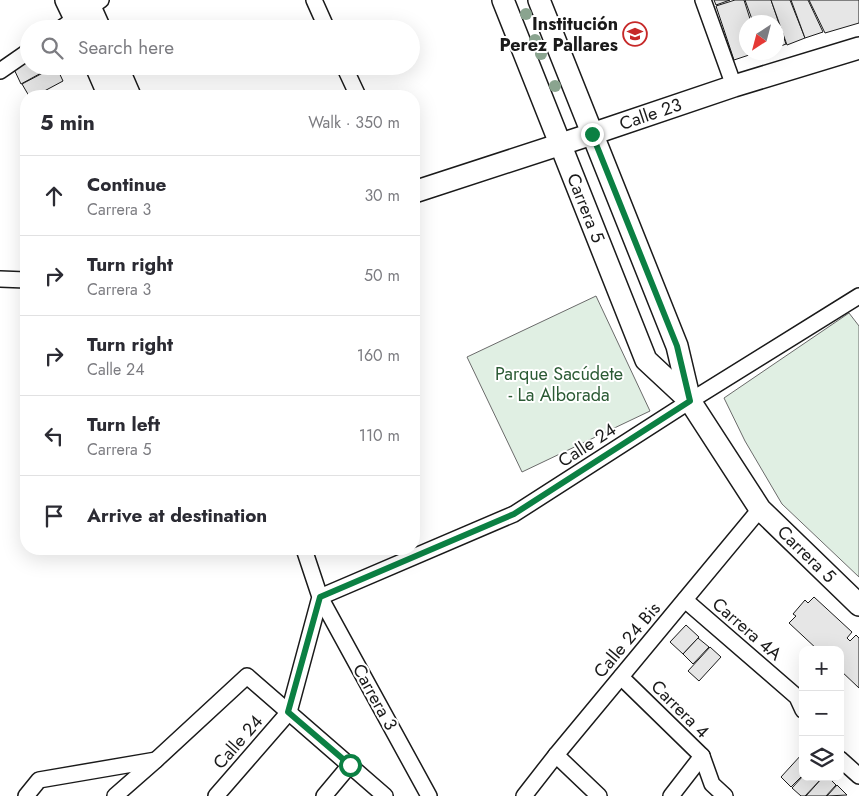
<!DOCTYPE html>
<meta charset="utf-8">
<style>
body{margin:0;font-family:Jost,sans-serif;background:#f7f7f7;color:#2b2b33}
.controls{position:absolute;right:15px;bottom:15px;display:grid;overflow:hidden;border-radius:10px;box-shadow:0 5px 20px #0002}
.controls button{width:45px;height:45px;display:grid;place-items:center;padding:0;border:0;border-bottom:1px solid #e1e1e2;background:#fff;color:#2b2b33;font:25px sans-serif}
.compass{position:absolute;left:739px;top:15px;width:45px;height:45px;border-radius:50%;background:#fff;box-shadow:0 5px 20px #0002;rotate:216deg}
.stop{position:absolute;width:15px;height:15px;margin:-11px;border:4px solid #0b8043;border-radius:50%;background:#fff}
.stop.end{background:#0b8043;border-color:#fff;box-shadow:0 1px 5px #0008}
.list{margin:0;padding:0;list-style:none}
h2{display:flex;justify-content:space-between;align-items:center;height:65px;margin:0;padding:0 20px;font-size:21px}
h2 small{font-size:16px;font-weight:400;color:#7c7c81}
.list li{display:grid;grid-template-columns:32px 1fr auto;gap:15px;align-items:center;box-sizing:border-box;height:80px;padding:0 20px;border-top:1px solid #e1e1e2}
.list b{display:block;font-size:19px;white-space:nowrap}
.list p{margin:0;font-size:16px;white-space:nowrap;color:#7c7c81}
.list em{font-size:16px;font-style:normal;color:#7c7c81}
.icon{flex:none;width:28px;height:28px;fill:none;stroke:currentColor;stroke-width:2;stroke-linecap:round;stroke-linejoin:round}
.map{position:relative;flex:none;width:859px;height:796px;overflow:hidden}
.search{position:absolute;background:#fff;box-shadow:0 5px 20px #0002;left:20px;top:20px;width:400px;height:55px;display:flex;align-items:center;gap:12px;box-sizing:border-box;padding:0 18px;border-radius:28px;color:#7c7c81;font-size:19px}
.panel{position:absolute;background:#fff;box-shadow:0 5px 20px #0002;left:20px;top:90px;width:400px;height:465px;border-radius:20px}
.map>svg:first-child{display:block}
.green{fill:#e0efe3;stroke:#6a6a6a}
.building{fill:#e6e6e6;stroke:#1a1a1a}
.lines{fill:none;stroke-linecap:round;stroke-linejoin:round}
.street-casing{stroke:#1a1a1a;stroke-width:18}
.secondary-casing{stroke:#1a1a1a;stroke-width:24}
.street{stroke:#fff;stroke-width:15}
.secondary{stroke:#fff;stroke-width:21}
.tree{fill:#8aa48f}
.route{stroke:#0b8043;stroke-width:6}
.labels{text-anchor:middle;stroke-width:4;stroke-linejoin:round;paint-order:stroke}
.poi-label{font-size:18px;font-weight:bold;fill:#1a1a1a;stroke:#fff;text-anchor:end}
.street-label{font-size:18px;fill:#1a1a1a;stroke:#fff}
.park-label{font-size:18px;fill:#2b5a34;stroke:#fff}
</style>
<div class="map">
<svg width="859" height="796" viewBox="0 0 859 796">
<rect width="100%" height="100%" fill="#fff"/>
<g class="green">
<polygon points="596,296 650,411 522,472 467,357"/>
<polygon points="849,313 859,326 859,577 782,504 745,441 724,398"/>
</g>
<g class="building">
<polygon points="714,0 730,0 716,5"/>
<polygon points="735,0 744,0 751,22 746,22 746,52 758,52 734,60 716,6"/>
<polygon points="745,0 771,0 786,44 776,48 776,22 753,22"/>
<polygon points="771,0 790,0 805,38 787,45"/>
<polygon points="791,0 808,0 823,32 805,38"/>
<polygon points="809,0 859,0 859,23 825,33"/>
<polygon points="29,56 29,66 54,66 21,84 12,65"/>
<polygon points="56,66 63,81 35,96 29,96 22,84"/>
<polygon points="814,597 852,632 847,638 850,641 856,635 859,638 859,688 840,670 840,650 818,650 789,623 796,616 793,614 805,600 808,603"/>
<polygon points="686,625 699,637 683,654 670,642"/>
<polygon points="698,638 709,647 693,664 683,654"/>
<polygon points="710,647 721,657 699,681 688,671"/>
<polygon points="802,754 803,775 791,787 781,777"/>
<polygon points="803,776 803,777 823,777 805,796 801,796 792,788"/>
<polygon points="823,777 828,777 836,785 826,796 806,796"/>
<polygon points="837,785 847,795 827,796"/>
</g>
<g class="lines">
<g class="street-casing">
<g id="street">
<polyline points="314,0 327,29"/>
<polyline points="703,0 734,86"/>
<polyline points="60,29 101,0"/>
<polyline points="344,66 358,96"/>
<polyline points="0,71 29,51"/>
<polyline points="0,279 26,280"/>
<polyline points="685,600 797,697 803,710"/>
<polyline points="621,677 702,756 712,784 725,796"/>
<polyline points="556,755 599,796"/>
<polyline points="840,759 859,776"/>
<polyline points="26,796 39,780 156,760"/>
<polyline points="115,796 156,760 247,676 385,796"/>
<polyline points="216,796 289,712 320,597 304,549"/>
<polyline points="324,796 350,765"/>
<polyline points="429,796 320,597 514,514 690,401 859,296"/>
<polyline points="524,796 556,755 760,509"/>
<polyline points="671,796 702,756"/>
</g>
</g>
<g class="secondary-casing">
<g id="secondary">
<polyline points="66,0 80,29"/>
<polyline points="87,0 100,29"/>
<path id="s1" d="M503,0l143,360 44,41 70,108 99,96"/>
<polyline points="539,0 677,346 690,401"/>
<polyline points="96,66 109,96"/>
<polyline points="117,66 130,96"/>
<path id="s2" d="M414,192l178,-58 142,-48 125,-38"/>
</g>
</g>
<use href="#street" class="street"/>
<use href="#secondary" class="secondary"/>
</g>
<g class="tree">
<circle cx="526" cy="14" r="6"/>
<circle cx="535" cy="40" r="6"/>
<circle cx="541" cy="54" r="6"/>
<circle cx="555" cy="86" r="6"/>
</g>
<g class="lines">
<polyline class="route" points="350,765 288,712 320,597 514,514 690,401 677,346 592,134"/>
</g>
<defs>
<g id="school-ring" transform="scale(1.25)"><circle r="9.5" fill="#fff" stroke="#c62828" stroke-width="1.5"/><path d="M0-5L7-2L0 1L-7-2ZM-4 1L0 2.5L4 1V4Q0 6-4 4Z" fill="#c62828"/></g>
</defs>
<g fill-rule="evenodd">
<use href="#school-ring" x="635" y="34"/>
</g>
<g class="labels">
<g class="poi-label">
<text x="618" y="30">Institución<tspan x="618" dy="21">Perez Pallares</tspan></text>
</g>
<g class="street-label">
<text dy="6" stroke="none"><textPath href="#s2" startOffset="249">Calle 23</textPath></text>
<text dy="6" stroke="none"><textPath href="#s1" startOffset="224">Carrera 5</textPath></text>
<text transform="translate(587 445) rotate(-33)" y="6">Calle 24</text>
<text dy="6" stroke="none"><textPath href="#s1" startOffset="641">Carrera 5</textPath></text>
<text transform="translate(747 629) rotate(41)" y="6">Carrera 4A</text>
<text transform="translate(627 640) rotate(-50)" y="6">Calle 24 Bis</text>
<text transform="translate(375 697) rotate(61)" y="6">Carrera 3</text>
<text transform="translate(680 709) rotate(45)" y="6">Carrera 4</text>
<text transform="translate(238 742) rotate(-49)" y="6">Calle 24</text>
</g>
<g class="park-label">
<text x="559" y="380">Parque Sacúdete<tspan x="559" dy="21">- La Alborada</tspan></text>
</g>
</g>
</svg>
<div class="controls">
<button>+</button>
<button>−</button>
<button><svg class="icon" aria-label="layers" viewBox="0 0 24 24"><path d="M12 4l9 5-9 5-9-5zM3 14l9 5 9-5"/></svg></button>
</div>
<svg class="compass" viewBox="-18 -18 36 36"><path d="M0-13l5 13h-10z" fill="#e53935"/><path d="M0 13l5-13h-10z" fill="#7c7c81"/></svg>
<div class="stop" style="left:350px;top:765px"></div>
<div class="stop end" style="left:592px;top:134px"></div>
<div class="search"><svg class="icon" aria-label="search" viewBox="0 0 24 24"><circle cx="10" cy="10" r="6"/><path d="M15 15l6 6"/></svg>Search here</div>
<section class="panel">
<h2>5 min<small>Walk · 350 m</small></h2>
<ul class="list">
<li><svg class="icon" aria-label="ahead" viewBox="0 0 24 24"><path d="M12 20V5M6 11l6-6 6 6"/></svg><div><b>Continue</b><p>Carrera 3</p></div><em>30 m</em></li>
<li><svg class="icon" aria-label="right" viewBox="0 0 24 24"><path d="M7 20v-9h11M14 6l5 5-5 5"/></svg><div><b>Turn right</b><p>Carrera 3</p></div><em>50 m</em></li>
<li><svg class="icon" aria-label="right" viewBox="0 0 24 24"><path d="M7 20v-9h11M14 6l5 5-5 5"/></svg><div><b>Turn right</b><p>Calle 24</p></div><em>160 m</em></li>
<li><svg class="icon" aria-label="left" viewBox="0 0 24 24"><path d="M17 20v-9H6M10 6l-5 5 5 5"/></svg><div><b>Turn left</b><p>Carrera 5</p></div><em>110 m</em></li>
<li><svg class="icon" aria-label="arrive" viewBox="0 0 24 24"><path d="M6 21V4h12l-3 4 3 4H6"/></svg><div><b>Arrive at destination</b></div></li>
</ul>
</section>
</div>
